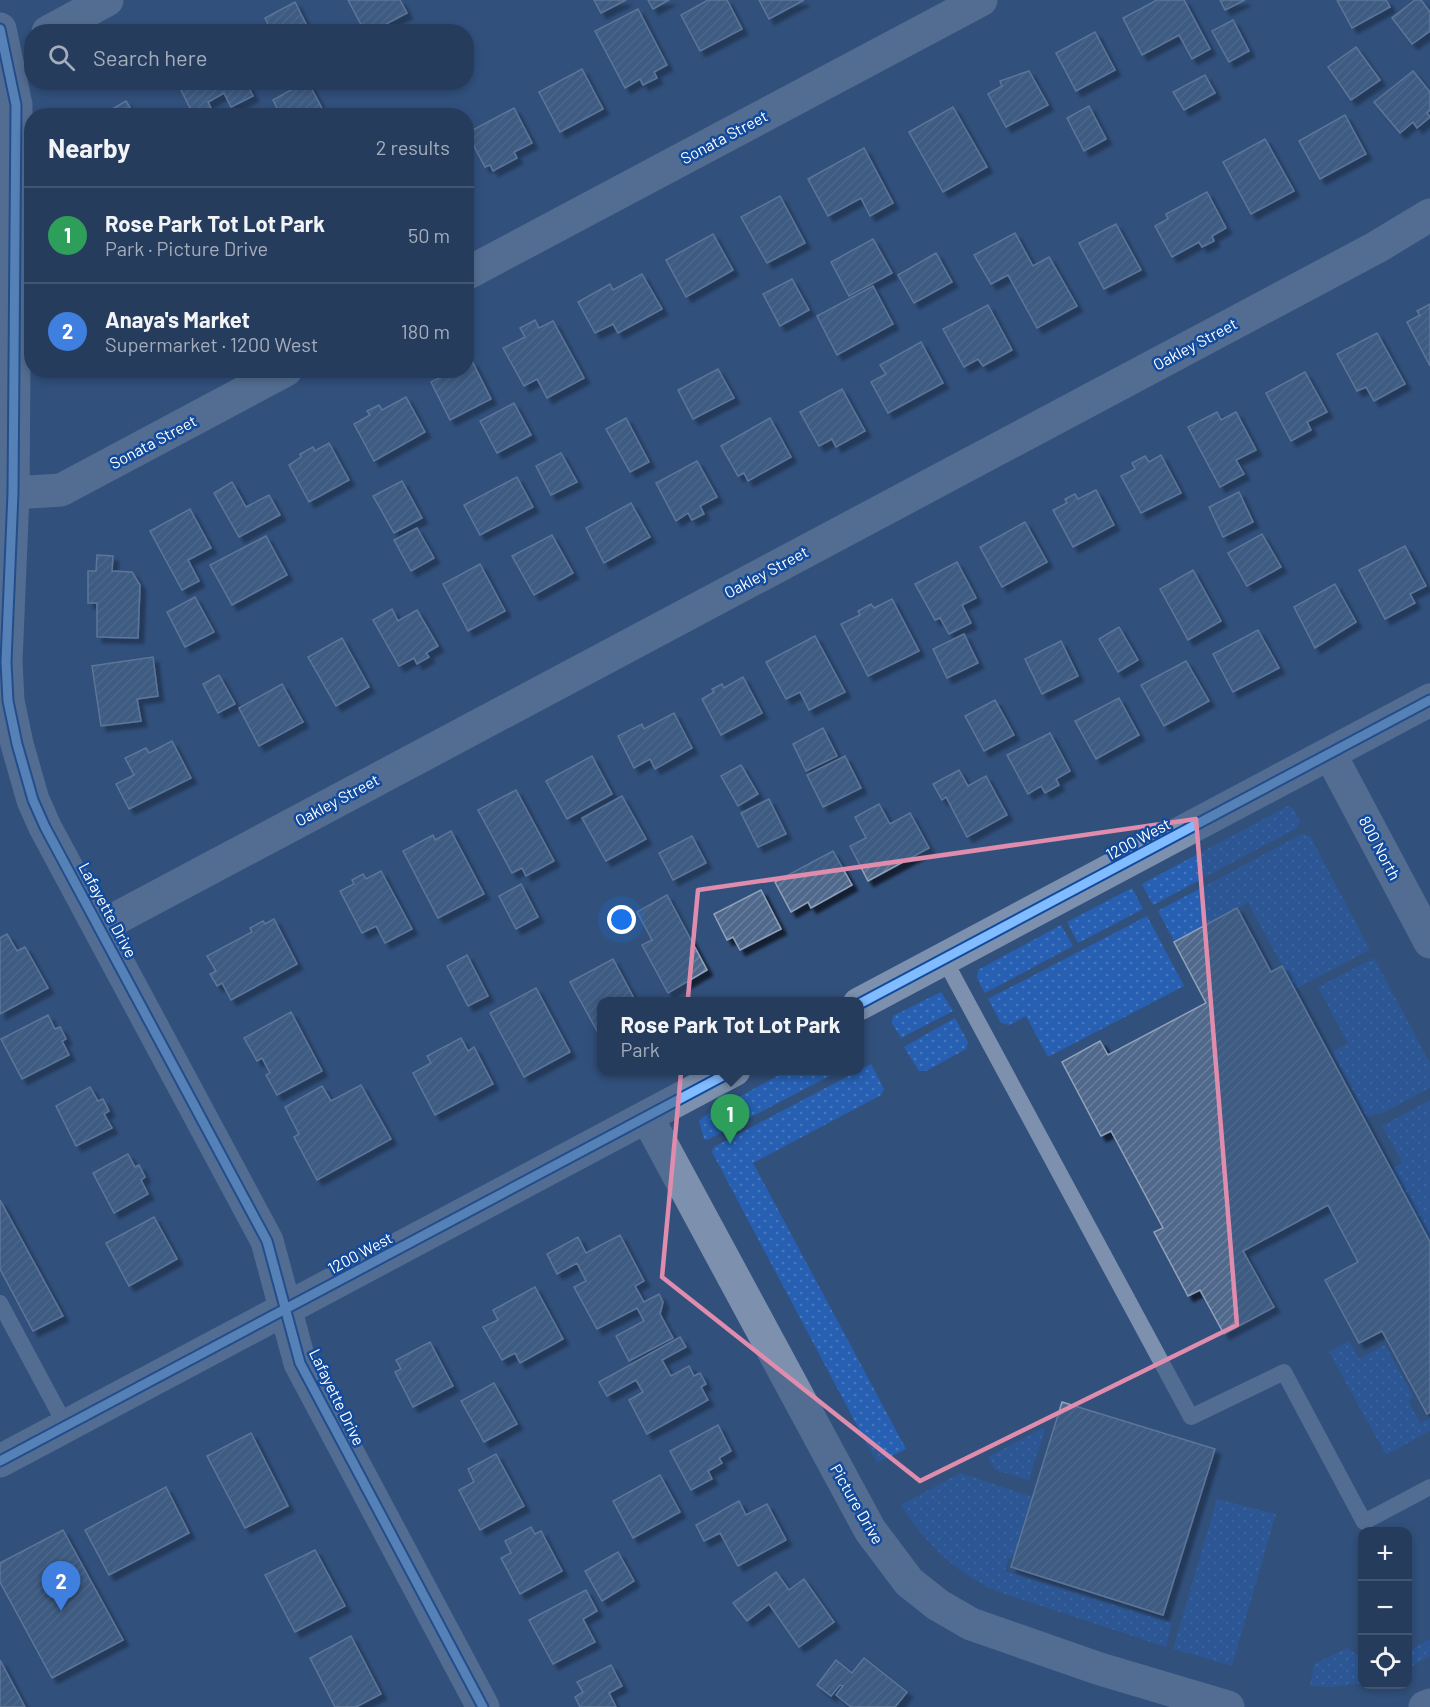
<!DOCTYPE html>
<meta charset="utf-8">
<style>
body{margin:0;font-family:Barlow,sans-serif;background:#2e4363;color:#f1f3f6}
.controls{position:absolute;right:18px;bottom:18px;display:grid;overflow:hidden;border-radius:12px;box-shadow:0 3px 9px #0003}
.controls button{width:54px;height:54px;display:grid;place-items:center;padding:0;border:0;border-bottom:2px solid #425672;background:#263c5d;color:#f1f3f6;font:30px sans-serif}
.you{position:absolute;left:622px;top:920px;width:21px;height:21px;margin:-15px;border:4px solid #fff;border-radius:50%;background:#1a73e8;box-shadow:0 0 0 9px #1a73e833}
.badge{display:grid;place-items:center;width:39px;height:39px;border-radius:50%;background:#95b2f1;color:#fff;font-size:20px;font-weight:700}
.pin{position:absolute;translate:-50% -50px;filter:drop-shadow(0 2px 3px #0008)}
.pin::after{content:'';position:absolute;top:32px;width:21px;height:18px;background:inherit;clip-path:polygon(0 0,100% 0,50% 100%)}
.popup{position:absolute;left:597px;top:997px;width:267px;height:78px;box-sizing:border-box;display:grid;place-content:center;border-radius:12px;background:#263c5d;filter:drop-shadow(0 2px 4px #0005);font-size:20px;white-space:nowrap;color:#a4adbc}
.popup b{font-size:22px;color:#f1f3f6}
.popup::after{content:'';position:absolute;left:50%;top:100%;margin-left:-12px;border:12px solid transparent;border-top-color:#263c5d}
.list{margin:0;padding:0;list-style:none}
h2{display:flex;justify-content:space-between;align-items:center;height:78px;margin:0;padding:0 24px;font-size:26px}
h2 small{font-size:20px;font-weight:400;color:#a4adbc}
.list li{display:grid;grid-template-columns:39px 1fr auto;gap:18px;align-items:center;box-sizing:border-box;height:96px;padding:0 24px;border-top:2px solid #425672}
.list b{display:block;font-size:22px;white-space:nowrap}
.list p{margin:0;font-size:20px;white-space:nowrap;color:#a4adbc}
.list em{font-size:20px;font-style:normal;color:#a4adbc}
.icon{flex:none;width:33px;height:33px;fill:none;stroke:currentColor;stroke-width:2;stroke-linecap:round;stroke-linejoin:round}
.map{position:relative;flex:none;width:1430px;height:1707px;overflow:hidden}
.search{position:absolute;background:#263c5d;box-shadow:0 3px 9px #0003;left:24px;top:24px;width:450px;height:66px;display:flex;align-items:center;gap:15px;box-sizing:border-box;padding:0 21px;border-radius:24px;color:#a4adbc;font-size:22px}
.panel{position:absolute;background:#263c5d;box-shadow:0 3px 9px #0003;left:24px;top:108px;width:450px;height:270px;border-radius:24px}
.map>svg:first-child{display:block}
.green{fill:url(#green-dots)}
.building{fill:url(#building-hatch);stroke:#91a2bb;stroke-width:1.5;filter:url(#shadow)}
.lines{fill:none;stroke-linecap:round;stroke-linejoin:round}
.lane{stroke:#7d91ae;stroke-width:16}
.street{stroke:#7d91ae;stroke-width:33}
.cycleway-casing{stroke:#124a9c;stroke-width:13}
.cycleway{stroke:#80bcff;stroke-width:9}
.marked{fill:none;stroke:#e08cad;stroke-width:4.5;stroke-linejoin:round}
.labels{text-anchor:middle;stroke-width:5;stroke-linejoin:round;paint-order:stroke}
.street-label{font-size:16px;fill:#fff;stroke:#124a9c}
</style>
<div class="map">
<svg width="1430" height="1707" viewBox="0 0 1430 1707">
<defs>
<pattern id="green-dots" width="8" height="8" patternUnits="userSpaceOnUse" patternTransform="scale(1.5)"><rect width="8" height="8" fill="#2760b2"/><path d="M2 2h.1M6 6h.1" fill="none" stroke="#4778be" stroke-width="1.8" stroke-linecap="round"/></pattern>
<pattern id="building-hatch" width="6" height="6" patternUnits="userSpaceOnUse" patternTransform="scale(1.5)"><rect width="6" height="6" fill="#4f688b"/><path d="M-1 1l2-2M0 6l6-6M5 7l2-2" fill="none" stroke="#697f9c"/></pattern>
<filter id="shadow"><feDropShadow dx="5.5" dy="5.5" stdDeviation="1.5" flood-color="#0009"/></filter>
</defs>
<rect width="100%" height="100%" fill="#32507c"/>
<g class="green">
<polygon points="1288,806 1294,809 1300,822 1297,828 1153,905 1142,884"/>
<polygon points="1302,834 1310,836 1370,950 1295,989 1248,903 1174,941 1158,911"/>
<polygon points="1132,888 1143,909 1078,943 1067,922"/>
<polygon points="1147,916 1184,986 1048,1057 1026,1016 1009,1025 1001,1023 988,999"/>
<polygon points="1061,925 1073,946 985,993 977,978 978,970"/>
<polygon points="1374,958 1430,1063 1430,1088 1379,1115 1378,1112 1367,1118 1332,1052 1348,1043 1318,987"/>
<polygon points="941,992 953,1011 901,1038 892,1023 893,1016"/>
<polygon points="955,1018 968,1042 966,1049 926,1071 919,1071 904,1047"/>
<polygon points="871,1064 884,1089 881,1095 753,1163 906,1449 877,1463 712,1152 714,1147"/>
<polygon points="788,1070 839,1071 707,1140 704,1139 699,1121 703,1117"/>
<polygon points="1430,1100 1430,1240 1392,1170 1402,1162 1382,1126"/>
<polygon points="1349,1341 1359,1359 1385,1345 1413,1396 1409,1402 1420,1423 1430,1418 1430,1431 1386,1455 1329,1352"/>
<polygon points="1041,1429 1045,1429 1029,1480 995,1470 988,1457"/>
<path d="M960,1473l72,24 -17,58 -7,4 -3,12 167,52 -6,24 -170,-56c-40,-18 -72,-49 -95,-86z"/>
<polygon points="1217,1499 1276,1514 1232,1666 1173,1649"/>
<polygon points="1430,1639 1430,1656 1408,1668 1408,1651"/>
<polygon points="1347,1648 1362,1658 1362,1683 1331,1687 1310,1686 1314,1664"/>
</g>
<g class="building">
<polygon points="348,0 400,0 407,13 371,32 365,32"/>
<polygon points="594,0 626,0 601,13"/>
<polygon points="648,0 669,0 653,9"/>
<polygon points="708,0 727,0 742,29 700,51 681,15"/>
<polygon points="759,0 804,0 769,19"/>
<polygon points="1157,0 1184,0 1210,49 1192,59 1179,35 1142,55 1123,18"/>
<polygon points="1220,0 1245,0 1225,10"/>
<polygon points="1337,0 1386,0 1390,7 1352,28"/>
<polygon points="1415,0 1421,0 1430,12 1430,31 1412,44 1392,18"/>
<polygon points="295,2 310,32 272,32 265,18"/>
<polygon points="638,9 667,65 654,72 657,78 643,85 640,79 625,88 595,31"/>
<polygon points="1233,20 1249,51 1229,62 1212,31"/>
<polygon points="326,25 330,32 313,32"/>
<polygon points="1095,32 1115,70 1076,91 1056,53"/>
<polygon points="1356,47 1380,80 1351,100 1328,67"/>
<polygon points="582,69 603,109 560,132 539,92"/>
<polygon points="1029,71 1048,105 1006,127 988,94 1002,86 1000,81"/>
<polygon points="1413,71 1430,92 1430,110 1427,113 1430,117 1417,128 1413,122 1400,133 1374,102"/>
<polygon points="1205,75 1215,93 1184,110 1173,92"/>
<polygon points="177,82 246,82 253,96 231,107 224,93 208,102 212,110 202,116 194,116"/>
<polygon points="305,82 308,82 326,116 281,116 273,100"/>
<polygon points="126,101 135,116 100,116"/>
<polygon points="1089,106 1106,139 1084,151 1067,118"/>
<polygon points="953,107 987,167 943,192 909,132"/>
<polygon points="514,108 532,143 514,152 517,158 493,171 490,165 485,167 467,133"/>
<polygon points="1345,115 1366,154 1320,179 1299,141"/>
<polygon points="1265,139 1294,191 1251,214 1223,162"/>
<polygon points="864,148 893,203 870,216 861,198 828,216 808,179"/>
<polygon points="1207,192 1226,228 1212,236 1214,241 1202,247 1199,242 1172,257 1155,226 1168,219 1166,214"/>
<polygon points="780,196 805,243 767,263 741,217"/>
<polygon points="1116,224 1141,270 1104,289 1079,243"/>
<polygon points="1015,233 1033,266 1049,257 1077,306 1037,328 1008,275 991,284 974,255"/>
<polygon points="713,234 733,270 686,297 666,260"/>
<polygon points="873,239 892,273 849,296 831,262"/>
<polygon points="936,253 952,282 914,303 898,275"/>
<polygon points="642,274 662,309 618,333 613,324 595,333 578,302 610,284 613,290"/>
<polygon points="792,279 809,310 780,326 763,294"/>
<polygon points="873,286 893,324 837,355 817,316"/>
<polygon points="1430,304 1430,366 1407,322 1420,315 1417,311"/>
<polygon points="988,305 1012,350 983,366 978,359 964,367 943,329"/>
<polygon points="535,320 539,328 553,321 584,378 547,398 537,379 524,386 503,348 525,337 520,328"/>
<polygon points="1377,333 1405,384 1374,401 1366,387 1357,391 1337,354"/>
<polygon points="921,342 943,383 888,413 871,382 886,374 880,365"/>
<polygon points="472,361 491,399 450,420 431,382 454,370 466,370 466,364"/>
<polygon points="718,369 734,398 693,419 678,390"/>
<polygon points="1305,372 1327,412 1307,422 1311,430 1291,441 1266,393"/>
<polygon points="842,389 865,431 836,447 832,439 819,446 800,412"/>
<polygon points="406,397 425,432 374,461 354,424 370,415 367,411 379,405 382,410"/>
<polygon points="514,403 531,435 497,453 480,421"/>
<polygon points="1217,412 1221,420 1236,412 1256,450 1236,460 1244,474 1220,487 1188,427"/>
<polygon points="626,418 649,462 630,472 606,429"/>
<polygon points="770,418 791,457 748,481 744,473 738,476 721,446"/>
<polygon points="329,443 349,480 309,502 289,465 301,457 300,454 313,447 315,451"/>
<polygon points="561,453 577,482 551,495 536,466"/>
<polygon points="1161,455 1181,493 1141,513 1121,476 1135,469 1132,463 1145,456 1149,462"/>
<polygon points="697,461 717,497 700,506 704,514 692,520 688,513 676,521 656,483"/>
<polygon points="517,477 533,507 480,535 464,505"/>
<polygon points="402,481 422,518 394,533 373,496"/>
<polygon points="232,482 246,507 269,495 280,515 239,537 214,493"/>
<polygon points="1096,490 1114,525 1073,547 1053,510 1067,503 1065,499 1075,494 1078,499"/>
<polygon points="1239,492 1253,522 1223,537 1209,507"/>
<polygon points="631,503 650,537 604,563 586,528"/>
<polygon points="190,509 211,548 188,560 199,581 182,590 150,531"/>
<polygon points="1025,522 1047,562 1002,587 980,547"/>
<polygon points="417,528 434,558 411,571 394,540"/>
<polygon points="1262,534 1281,567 1247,586 1228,553"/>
<polygon points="552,535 573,573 534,595 512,556"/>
<polygon points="266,536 287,575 232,605 210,565"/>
<polygon points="1405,546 1426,586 1410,594 1415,603 1385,619 1359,570"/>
<polygon points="97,555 113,556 112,571 132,572 140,585 138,638 97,637 97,603 88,603 88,571 96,571"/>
<polygon points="957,562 976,598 962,605 971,623 949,634 940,618 935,620 915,584"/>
<polygon points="480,564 505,611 468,631 443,584"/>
<polygon points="1193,570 1221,621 1188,640 1160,589"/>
<polygon points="1335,584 1356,622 1315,648 1294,607"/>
<polygon points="195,597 214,632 185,647 167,612"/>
<polygon points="892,599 919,651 868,676 841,624 860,615 858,611 871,604 874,608"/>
<polygon points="392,609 398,621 417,610 438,646 426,653 429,657 417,664 414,658 399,666 373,620"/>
<polygon points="1119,627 1138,660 1118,672 1099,639"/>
<polygon points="1258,630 1279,668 1233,692 1213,654"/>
<polygon points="964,634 978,663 947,678 933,649"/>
<polygon points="815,636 845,692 809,710 800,692 786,699 766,662"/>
<polygon points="342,638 369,687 336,706 308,657"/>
<polygon points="1061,641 1078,676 1042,694 1025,659"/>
<polygon points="153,657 158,696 137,699 141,721 101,726 92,666"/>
<polygon points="1186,661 1209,701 1164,726 1141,685"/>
<polygon points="219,675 235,704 218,713 203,684"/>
<polygon points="743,677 762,713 721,735 702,699 714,692 712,689 722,684 724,688"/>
<polygon points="282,684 303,722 259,746 239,708"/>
<polygon points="1119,698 1139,735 1096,759 1075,721"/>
<polygon points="995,700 1014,735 984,751 965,716"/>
<polygon points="674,713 692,748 655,769 650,759 634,768 618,736 642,724 644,729"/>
<polygon points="823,728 837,756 806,771 793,744"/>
<polygon points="1050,733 1070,771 1056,779 1059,785 1045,793 1041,786 1028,794 1007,755"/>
<polygon points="172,741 191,778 129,809 116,784 134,775 125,758 146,748 149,753"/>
<polygon points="592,756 612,794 567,819 546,781"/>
<polygon points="845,756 861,788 823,807 807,775"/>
<polygon points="741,765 758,794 738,806 721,776"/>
<polygon points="959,770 968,786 986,776 1007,815 967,837 946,797 942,800 933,784"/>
<polygon points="516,790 554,861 526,876 522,868 512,873 478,810"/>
<polygon points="622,796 646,839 606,861 582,818"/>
<polygon points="769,799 786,834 758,847 741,813"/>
<polygon points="879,804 890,824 910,813 929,848 868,881 850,846 866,838 855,817"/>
<polygon points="451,831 484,894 438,918 403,851 433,835 435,840"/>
<polygon points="692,836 706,863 673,880 659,853"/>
<polygon points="833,851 852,885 811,908 808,902 791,912 775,882"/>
<polygon points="381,871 412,929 385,943 376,926 362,933 340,891 354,884 352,880 363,874 366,879"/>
<polygon points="521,884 538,917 516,929 499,896"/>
<polygon points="761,890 781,929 740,950 733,937 727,940 714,914"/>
<polygon points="667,895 707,970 668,993 642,945 652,940 637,912"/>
<polygon points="1237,908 1271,972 1282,966 1430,1242 1430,1412 1427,1414 1382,1331 1359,1343 1325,1280 1358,1262 1328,1205 1243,1251 1274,1307 1224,1334 1200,1290 1188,1296 1154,1232 1163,1228 1111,1131 1101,1136 1062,1062 1100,1041 1108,1055 1206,1003 1174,942"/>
<polygon points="274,919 297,964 231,1000 222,983 217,986 210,974 216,971 207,956 252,932 250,928 263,921 265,924"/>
<polygon points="7,934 17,951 25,947 48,988 0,1014 0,938"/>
<polygon points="467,955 488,996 468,1006 447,966"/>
<polygon points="613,959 636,1002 601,1002 601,1038 570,982"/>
<polygon points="536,988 570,1052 524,1077 490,1013"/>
<polygon points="291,1012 322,1071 277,1095 266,1075 270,1073 262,1058 257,1061 244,1038"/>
<polygon points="48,1015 55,1029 60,1027 66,1039 62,1041 69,1055 22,1079 1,1039"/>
<polygon points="461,1038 468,1051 474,1047 493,1084 435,1115 413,1073 431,1063 427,1056"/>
<polygon points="361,1085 391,1139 317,1180 294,1137 299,1134 285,1107 322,1086 331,1101"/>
<polygon points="90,1087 98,1101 103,1099 109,1111 104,1114 112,1128 76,1146 56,1106"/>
<polygon points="128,1154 135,1167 139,1165 145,1177 141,1180 148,1194 114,1213 93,1173"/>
<polygon points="0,1200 63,1316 33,1331 0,1269"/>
<polygon points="154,1217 177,1259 129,1286 106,1243"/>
<polygon points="620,1235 644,1281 635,1286 644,1302 659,1294 663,1302 660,1314 673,1338 629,1361 616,1336 644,1321 637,1308 597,1329 574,1287 586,1281 577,1263 557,1274 547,1254 578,1237 586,1253"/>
<polygon points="535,1287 563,1339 520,1363 515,1353 502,1360 483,1327 498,1320 493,1310"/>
<polygon points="680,1337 686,1347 662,1360 671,1376 689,1366 694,1376 700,1373 706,1384 701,1387 708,1400 647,1434 629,1400 643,1392 636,1380 607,1396 599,1382"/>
<polygon points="430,1342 453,1386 413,1407 395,1372 401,1369 396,1360"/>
<polygon points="494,1383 517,1424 484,1442 461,1401"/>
<polygon points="1062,1402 1215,1449 1163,1615 1011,1567"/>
<polygon points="718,1425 731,1451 719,1458 722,1463 708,1471 712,1479 691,1490 670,1451"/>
<polygon points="251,1433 288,1506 245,1528 207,1456"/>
<polygon points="496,1454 524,1506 480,1530 459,1490 474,1482 468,1469"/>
<polygon points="660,1475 680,1512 633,1538 613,1501"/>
<polygon points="166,1487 189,1533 109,1575 85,1530"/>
<polygon points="739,1501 746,1515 767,1504 786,1540 738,1566 720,1533 704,1541 696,1525"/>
<polygon points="531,1527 535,1534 541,1531 562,1571 520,1594 501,1558 511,1553 505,1541"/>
<polygon points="63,1530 123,1640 52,1678 0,1582 0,1563"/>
<polygon points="315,1550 345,1606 295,1632 265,1575"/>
<polygon points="618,1552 634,1581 602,1601 585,1571"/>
<polygon points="776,1572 789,1590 804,1579 834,1622 799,1647 769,1604 747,1621 733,1603"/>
<polygon points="586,1590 597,1611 583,1619 595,1642 553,1664 529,1620"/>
<polygon points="351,1636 381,1694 356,1707 335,1707 310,1658"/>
<polygon points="864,1658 907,1692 895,1707 851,1707 836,1695 843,1686 840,1685 831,1696 817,1685 836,1660 852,1673"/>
<polygon points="0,1660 25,1707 0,1707"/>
<polygon points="611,1665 622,1686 609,1693 616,1707 580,1707 575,1697 583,1692 577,1682"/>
</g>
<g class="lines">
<g class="lane">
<polyline points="944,959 1191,1417 1284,1372 1364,1522 1430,1487"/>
<polyline points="0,1303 66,1426"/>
</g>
<g class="street">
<polyline points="0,29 16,105 13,493 6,662 8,701 17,744 33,800 45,827 267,1241 300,1363 483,1707"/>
<polyline points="48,32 107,0"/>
<polyline points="466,274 981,0"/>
<polyline points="13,493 61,490 286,370"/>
<polyline points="1330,754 1430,942"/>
<polyline points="100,927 1377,247 1430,215"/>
<polyline points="859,1004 1430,700"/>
<polyline points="647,1117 870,1530 909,1582 938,1605 971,1624 1100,1669 1228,1707"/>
<polyline points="0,1461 734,1070"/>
<polyline points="1425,1707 1430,1705"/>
</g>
<g class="cycleway-casing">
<g id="cycleway">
<polyline points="0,29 16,105 13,493 6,662 8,701 17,744 33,800 45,827 267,1241 300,1363 483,1707"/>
<polyline points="859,1004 1430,700"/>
<polyline points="0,1461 734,1070"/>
</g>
</g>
<use href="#cycleway" class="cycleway"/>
</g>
<path d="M0 0H1430V1707H0ZM1196,819l41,506 -317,156 -258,-204 36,-387z" fill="#32507c" fill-opacity=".55" fill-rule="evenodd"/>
<path class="marked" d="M1196,819l41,506 -317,156 -258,-204 36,-387z"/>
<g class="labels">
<g class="street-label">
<text transform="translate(724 137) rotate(-28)" y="6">Sonata Street</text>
<text transform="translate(1195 344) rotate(-28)" y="6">Oakley Street</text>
<text transform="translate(153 442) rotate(-28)" y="6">Sonata Street</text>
<text transform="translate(766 572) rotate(-28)" y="6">Oakley Street</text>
<text transform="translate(337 800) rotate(-28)" y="6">Oakley Street</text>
<text transform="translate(1138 839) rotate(-28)" y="6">1200 West</text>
<text transform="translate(1380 848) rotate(62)" y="6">800 North</text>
<text transform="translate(108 910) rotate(62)" y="6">Lafayette Drive</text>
<text transform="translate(360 1253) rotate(-28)" y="6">1200 West</text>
<text transform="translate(337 1397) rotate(64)" y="6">Lafayette Drive</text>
<text transform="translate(857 1504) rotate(60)" y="6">Picture Drive</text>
</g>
</g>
</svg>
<div class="controls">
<button>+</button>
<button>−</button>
<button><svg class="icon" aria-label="locate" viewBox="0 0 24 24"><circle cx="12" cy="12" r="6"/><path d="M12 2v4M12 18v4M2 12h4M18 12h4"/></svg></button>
</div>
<div class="you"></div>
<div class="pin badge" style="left:730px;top:1144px;background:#2e9e5b">1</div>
<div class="popup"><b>Rose Park Tot Lot Park</b>Park</div>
<div class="pin badge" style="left:61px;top:1611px;background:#3f7fe0">2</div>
<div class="search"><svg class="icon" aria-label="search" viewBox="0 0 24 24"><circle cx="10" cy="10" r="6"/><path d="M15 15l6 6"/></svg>Search here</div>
<section class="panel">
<h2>Nearby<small>2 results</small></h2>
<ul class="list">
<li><span class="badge" style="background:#2e9e5b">1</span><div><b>Rose Park Tot Lot Park</b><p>Park · Picture Drive</p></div><em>50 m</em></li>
<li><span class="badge" style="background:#3f7fe0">2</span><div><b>Anaya's Market</b><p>Supermarket · 1200 West</p></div><em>180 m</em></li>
</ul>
</section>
</div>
